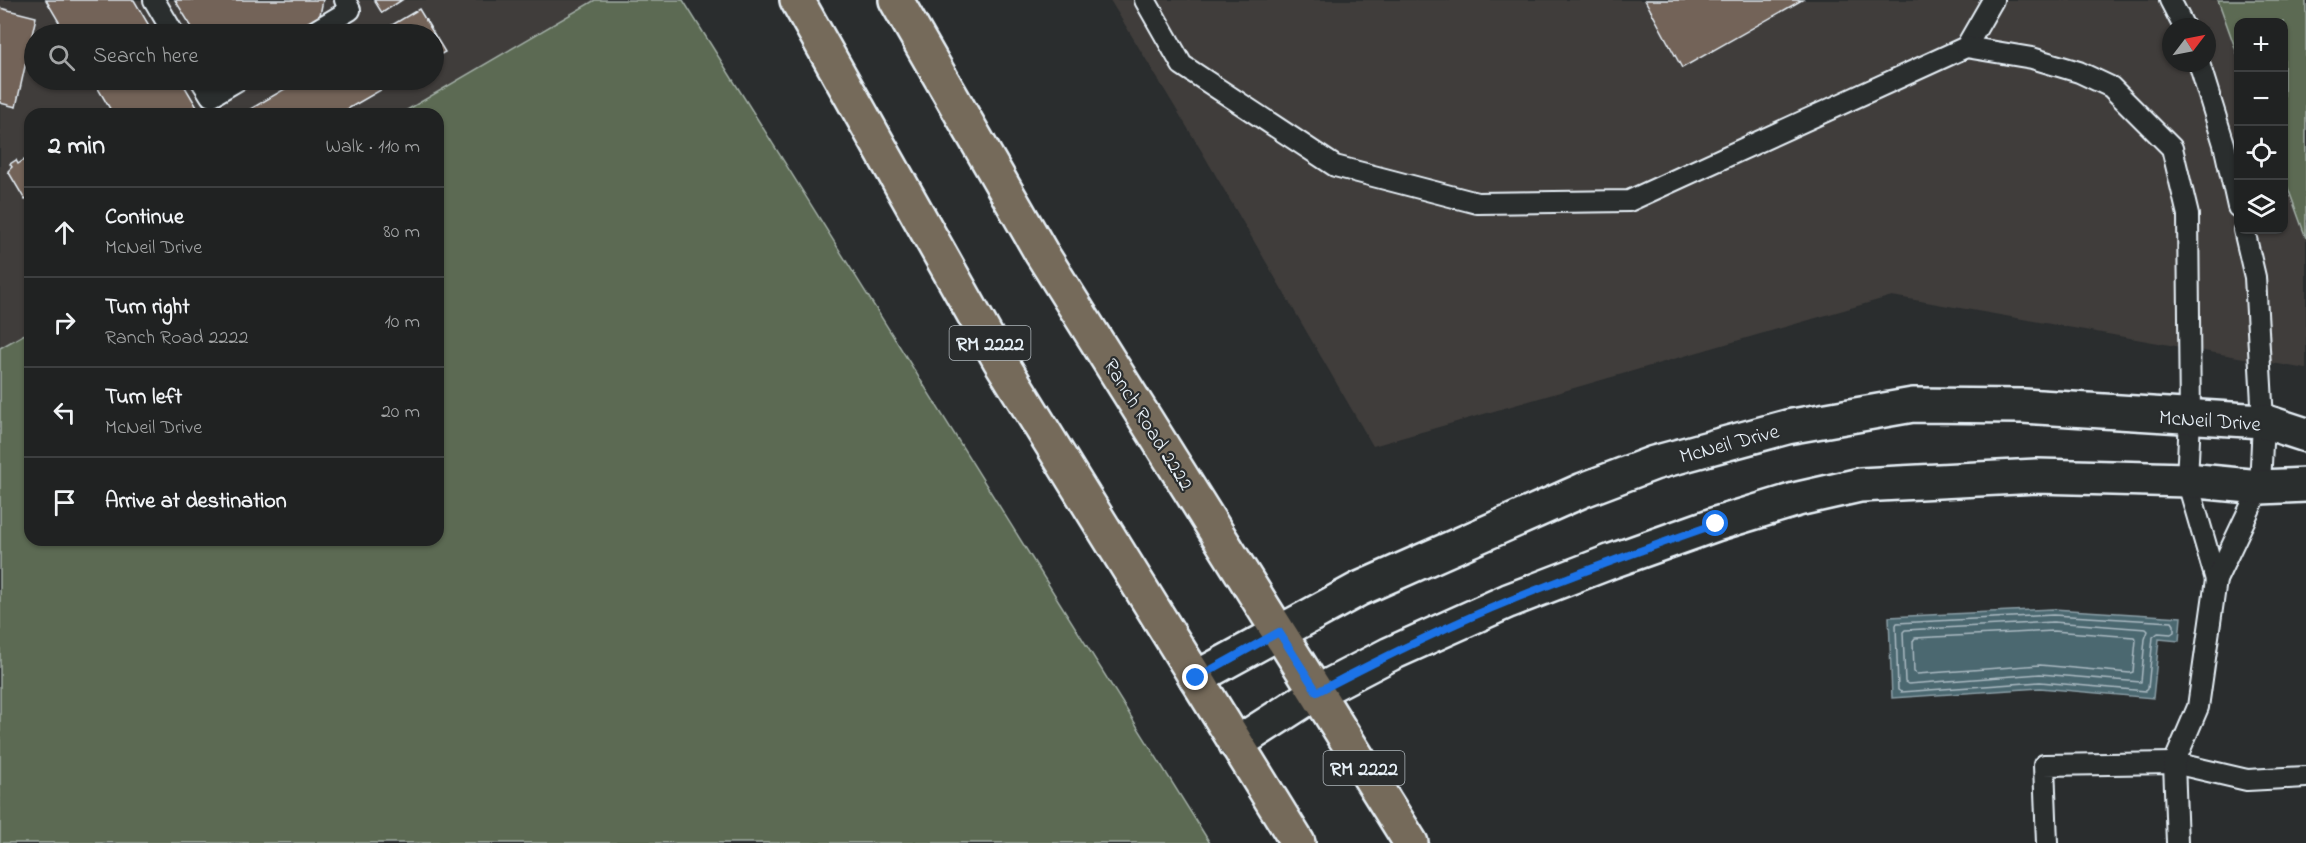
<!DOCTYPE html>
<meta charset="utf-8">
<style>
body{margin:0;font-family:"Indie Flower",sans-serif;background:#2d2f2f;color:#f1f3f6}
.controls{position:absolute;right:18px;top:18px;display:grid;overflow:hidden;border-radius:12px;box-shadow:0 2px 4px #0004}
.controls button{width:54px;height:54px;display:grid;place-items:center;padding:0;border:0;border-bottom:2px solid #3d3f40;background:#202222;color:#f1f3f6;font:30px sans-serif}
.compass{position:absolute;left:2162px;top:18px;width:54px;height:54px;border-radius:50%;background:#202222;box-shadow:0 2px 4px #0004;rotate:58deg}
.stop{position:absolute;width:18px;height:18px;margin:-14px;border:4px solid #1a73e8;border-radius:50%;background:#fff}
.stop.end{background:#1a73e8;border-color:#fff;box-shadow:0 2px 6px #0008}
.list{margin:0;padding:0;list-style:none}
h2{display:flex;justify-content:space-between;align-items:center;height:78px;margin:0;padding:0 24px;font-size:26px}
h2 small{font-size:20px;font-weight:400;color:#a2a4a5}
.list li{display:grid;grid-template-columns:39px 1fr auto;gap:18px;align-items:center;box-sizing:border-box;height:90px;padding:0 24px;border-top:2px solid #3d3f40}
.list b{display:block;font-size:22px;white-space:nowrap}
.list p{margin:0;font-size:20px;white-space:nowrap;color:#a2a4a5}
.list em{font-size:20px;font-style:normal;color:#a2a4a5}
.icon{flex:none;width:33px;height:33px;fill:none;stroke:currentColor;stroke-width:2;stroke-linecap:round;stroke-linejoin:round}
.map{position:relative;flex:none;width:2306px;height:843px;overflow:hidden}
.search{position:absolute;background:#202222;box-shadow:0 2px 4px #0004;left:24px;top:24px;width:420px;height:66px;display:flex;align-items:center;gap:15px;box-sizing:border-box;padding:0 21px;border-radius:33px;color:#a2a4a5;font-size:22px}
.panel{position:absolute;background:#202222;box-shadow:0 2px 4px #0004;left:24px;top:108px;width:420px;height:438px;border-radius:18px}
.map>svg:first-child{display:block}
.built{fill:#403d3b;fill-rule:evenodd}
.green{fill:#5c6b53;stroke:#a2aea6;stroke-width:1.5}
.water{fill:#4c6770;stroke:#8a9ea6;stroke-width:1.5}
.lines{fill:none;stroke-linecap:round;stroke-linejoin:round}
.shore{stroke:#aabac2;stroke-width:1.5}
.building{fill:#736359;stroke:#e8f1f8;stroke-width:1.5}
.service-casing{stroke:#e8f1f8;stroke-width:24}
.minor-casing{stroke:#e8f1f8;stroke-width:38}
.primary-casing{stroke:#e8f1f8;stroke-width:38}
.service{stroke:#2a2d2e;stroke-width:20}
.minor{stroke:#2a2d2e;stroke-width:33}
.primary{stroke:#746a5a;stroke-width:33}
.route{stroke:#1a73e8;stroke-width:8}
.labels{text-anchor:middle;stroke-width:4.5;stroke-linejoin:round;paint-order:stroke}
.shield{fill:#2a2d2e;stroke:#afb6bb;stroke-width:1.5}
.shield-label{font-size:20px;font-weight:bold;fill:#e8f1f8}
.street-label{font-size:21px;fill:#e8f1f8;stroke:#2a2d2e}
</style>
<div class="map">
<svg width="2306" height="843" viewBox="0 0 2306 843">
<rect width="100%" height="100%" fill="#2a2d2e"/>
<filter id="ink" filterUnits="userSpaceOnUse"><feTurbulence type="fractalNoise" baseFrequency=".0167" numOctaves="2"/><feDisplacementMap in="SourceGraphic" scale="12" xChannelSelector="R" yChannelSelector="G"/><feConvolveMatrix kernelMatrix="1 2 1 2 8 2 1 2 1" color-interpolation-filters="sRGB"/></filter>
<g filter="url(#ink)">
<g class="built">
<path d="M0,0h595l-195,114h-370v217l-30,17zM34,34h400v46h-400z"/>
<path d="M1110,0h1108l20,56v174h46v-53l22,61v131l-414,-73 -519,150 -172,-296zM2171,27h36v36h-36z"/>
</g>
<g class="green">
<polygon points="595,0 683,0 1210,843 0,843 0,348 30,331 30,540 438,540 438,114 400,114"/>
<polygon points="2218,0 2306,0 2306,238 2284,177 2284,22 2238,22 2238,56"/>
</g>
<polygon class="water" points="2053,609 2181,617 2179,641 2159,639 2153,698 2040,688 1892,698 1889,617"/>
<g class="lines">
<g class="shore">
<polygon points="2053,615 2172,622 2174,625 2174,632 2171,634 2158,633 2153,637 2148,689 2146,691 2040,682 1901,692 1898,690 1896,625 1897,623"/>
<polygon points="2053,622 2146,629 2148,631 2145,639 2141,682 2040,674 1908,684 1905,682 1903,632 1905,630"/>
<polygon points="2053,631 2134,637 2136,640 2133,672 2130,673 2040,665 1917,674 1914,672 1913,641 1915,638"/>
</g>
</g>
<g class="building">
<polygon points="46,0 134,0 154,34 66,34"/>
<polygon points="175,0 323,0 319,20 295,34 196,34"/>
<polygon points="374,0 402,0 382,13"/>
<polygon points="1645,0 1802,0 1682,68"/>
<polygon points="0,8 36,17 16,107 0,103"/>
<polygon points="419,9 445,52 434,58 434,34 377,34"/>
<polygon points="93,80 181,80 201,114 113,114"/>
<polygon points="300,80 398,80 339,114 242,114"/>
<polygon points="16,160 18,164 24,160 30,169 30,197 25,200 8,171 12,167 10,164"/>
</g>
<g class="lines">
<g class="service-casing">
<g id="service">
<polyline points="154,0 174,34"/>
<polyline points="1145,0 1182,65 1335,166 1477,203 1629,201 1966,47 1993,0"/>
<polyline points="2170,0 2184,27"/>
<polyline points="310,34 350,10 345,0"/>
<polyline points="1966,47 2032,58 2079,72 2111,87 2172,148 2188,215 2190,418 2187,480 2216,580"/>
<polyline points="2199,63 2224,144 2238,207"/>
<polyline points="201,80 211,96 238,80"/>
<polyline points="2047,843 2044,765 2174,763 2247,780 2306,777"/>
<polyline points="2177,843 2174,763 2198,707 2216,580 2260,487 2263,421 2255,277 2244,230"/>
</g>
</g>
<g class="minor-casing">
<g id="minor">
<polyline points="1196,678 1359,589 1583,490 1654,463 1787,427 1913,405 2023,406 2263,421 2306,435"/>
<polyline points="1236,744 1317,692 1390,654 1508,601 1612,561 1716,524 1798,499 1860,485 2037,476 2187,480 2260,487 2306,485"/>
</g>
</g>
<g class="primary-casing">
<g id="primary">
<polyline points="797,0 999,359 1298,843"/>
<polyline points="896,0 1042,254 1411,843"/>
</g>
</g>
<use href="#service" class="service"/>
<use href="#minor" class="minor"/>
<use href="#primary" class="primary"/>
</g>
</g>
<g class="lines" filter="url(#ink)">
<path class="route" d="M1196,678l83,-46 38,60c63,-33 127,-65 194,-92 67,-27 136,-52 205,-76"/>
</g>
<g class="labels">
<g class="shield">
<rect x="949.5" y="326" width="81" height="34" rx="4.5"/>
<rect x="1323.5" y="751" width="81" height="34" rx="4.5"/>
</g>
<g class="shield-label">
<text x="990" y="350">RM 2222</text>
<text x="1364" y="775">RM 2222</text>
</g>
<g class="street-label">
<text transform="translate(2210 420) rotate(4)" y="7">McNeil Drive</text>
<text transform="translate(1149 424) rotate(58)" y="7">Ranch Road 2222</text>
<text transform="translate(1729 443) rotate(-15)" y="7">McNeil Drive</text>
</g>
</g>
</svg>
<div class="controls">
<button>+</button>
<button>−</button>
<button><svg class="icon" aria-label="locate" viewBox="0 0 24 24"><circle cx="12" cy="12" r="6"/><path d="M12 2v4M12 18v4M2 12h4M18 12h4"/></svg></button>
<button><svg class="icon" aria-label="layers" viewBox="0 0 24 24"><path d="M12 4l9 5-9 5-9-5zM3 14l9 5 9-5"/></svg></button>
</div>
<svg class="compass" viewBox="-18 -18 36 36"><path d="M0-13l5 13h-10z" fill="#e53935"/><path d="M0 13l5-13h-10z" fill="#a2a4a5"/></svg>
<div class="stop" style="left:1716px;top:524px"></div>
<div class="stop end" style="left:1196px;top:678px"></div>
<div class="search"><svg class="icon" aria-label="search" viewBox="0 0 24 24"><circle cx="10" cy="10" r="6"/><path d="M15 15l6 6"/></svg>Search here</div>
<section class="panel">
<h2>2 min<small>Walk · 110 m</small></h2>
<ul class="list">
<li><svg class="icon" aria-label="ahead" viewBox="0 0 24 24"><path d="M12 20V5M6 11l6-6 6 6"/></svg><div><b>Continue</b><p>McNeil Drive</p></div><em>80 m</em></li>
<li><svg class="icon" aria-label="right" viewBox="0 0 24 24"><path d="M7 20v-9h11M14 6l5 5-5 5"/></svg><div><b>Turn right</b><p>Ranch Road 2222</p></div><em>10 m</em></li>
<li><svg class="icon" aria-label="left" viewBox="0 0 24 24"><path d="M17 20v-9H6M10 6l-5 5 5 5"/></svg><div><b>Turn left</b><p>McNeil Drive</p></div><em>20 m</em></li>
<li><svg class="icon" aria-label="arrive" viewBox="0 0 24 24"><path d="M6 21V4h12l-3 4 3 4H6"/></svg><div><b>Arrive at destination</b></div></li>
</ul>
</section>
</div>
